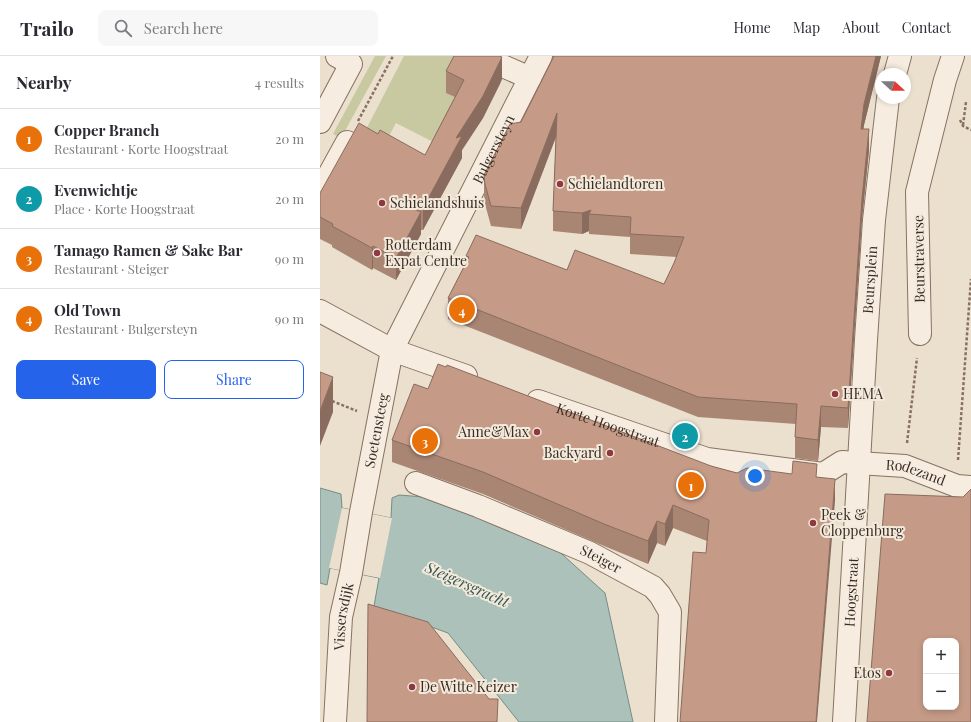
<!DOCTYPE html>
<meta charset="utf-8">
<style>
body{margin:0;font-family:"Playfair Display",serif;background:#f7f7f7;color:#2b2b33}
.controls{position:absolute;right:12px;bottom:12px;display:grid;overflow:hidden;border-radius:8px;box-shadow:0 2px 6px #0003}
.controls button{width:36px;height:36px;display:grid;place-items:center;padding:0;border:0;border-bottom:1px solid #e1e1e2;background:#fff;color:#2b2b33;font:20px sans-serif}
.compass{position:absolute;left:555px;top:12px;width:36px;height:36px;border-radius:50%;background:#fff;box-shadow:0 2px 6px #0003;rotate:111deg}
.you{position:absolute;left:435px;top:420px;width:14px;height:14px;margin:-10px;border:3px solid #fff;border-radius:50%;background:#1a73e8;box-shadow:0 0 0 6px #1a73e833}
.badge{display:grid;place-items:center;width:26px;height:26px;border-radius:50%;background:#2563eb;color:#fff;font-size:13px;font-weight:700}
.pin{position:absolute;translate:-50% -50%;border:2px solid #fff;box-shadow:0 1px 4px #0006}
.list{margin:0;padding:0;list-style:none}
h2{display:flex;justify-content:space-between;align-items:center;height:52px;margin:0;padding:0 16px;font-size:17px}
h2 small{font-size:13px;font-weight:400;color:#7c7c81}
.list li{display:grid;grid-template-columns:26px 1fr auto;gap:12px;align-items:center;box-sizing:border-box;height:60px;padding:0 16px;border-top:1px solid #e1e1e2}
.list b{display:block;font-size:15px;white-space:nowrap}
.list p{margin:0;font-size:13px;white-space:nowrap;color:#7c7c81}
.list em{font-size:13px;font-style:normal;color:#7c7c81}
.actions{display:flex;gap:8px;padding:12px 16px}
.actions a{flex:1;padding:9px 0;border:1px solid #2563eb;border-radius:8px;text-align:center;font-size:14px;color:#2563eb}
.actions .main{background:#2563eb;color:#fff}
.icon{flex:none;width:22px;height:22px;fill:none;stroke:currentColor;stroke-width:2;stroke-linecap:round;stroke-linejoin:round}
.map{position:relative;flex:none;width:651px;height:666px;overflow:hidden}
header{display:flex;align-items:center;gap:24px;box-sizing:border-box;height:56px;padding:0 20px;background:#fff;border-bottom:1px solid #e1e1e2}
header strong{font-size:19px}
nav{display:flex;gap:22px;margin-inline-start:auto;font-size:14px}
.search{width:280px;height:36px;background:#f7f7f7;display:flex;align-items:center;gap:10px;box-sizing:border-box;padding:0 14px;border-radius:8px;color:#7c7c81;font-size:15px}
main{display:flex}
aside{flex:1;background:#fff}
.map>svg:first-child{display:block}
.green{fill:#c8c9a1}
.water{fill:#acc1b9;stroke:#738e85}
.pier{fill:#ebdfcd}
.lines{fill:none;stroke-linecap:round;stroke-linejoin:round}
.minor-casing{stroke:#877262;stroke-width:24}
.path{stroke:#877262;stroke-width:2.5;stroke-dasharray:3 2;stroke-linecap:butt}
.minor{stroke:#f6ede0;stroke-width:22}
.wall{fill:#a98574}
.shaded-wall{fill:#8a6c5e}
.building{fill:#c59b87;stroke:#8a6c5e;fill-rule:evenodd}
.poi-dot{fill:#903842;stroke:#f3eadc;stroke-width:1.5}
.labels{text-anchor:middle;stroke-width:4;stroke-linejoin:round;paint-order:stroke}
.street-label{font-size:14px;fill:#392c24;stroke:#f3eadc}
.poi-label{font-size:14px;fill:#392c24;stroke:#f3eadc;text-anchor:start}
.water-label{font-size:15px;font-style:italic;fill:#355752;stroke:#f3eadc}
</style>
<header>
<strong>Trailo</strong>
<div class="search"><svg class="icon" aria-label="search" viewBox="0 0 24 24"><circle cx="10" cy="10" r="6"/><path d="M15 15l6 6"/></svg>Search here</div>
<nav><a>Home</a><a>Map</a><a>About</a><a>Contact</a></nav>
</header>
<main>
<aside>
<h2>Nearby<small>4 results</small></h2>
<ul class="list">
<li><span class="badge" style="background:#e8710a">1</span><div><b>Copper Branch</b><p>Restaurant · Korte Hoogstraat</p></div><em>20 m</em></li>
<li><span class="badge" style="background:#0f9aa8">2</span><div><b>Evenwichtje</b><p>Place · Korte Hoogstraat</p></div><em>20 m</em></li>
<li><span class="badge" style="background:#e8710a">3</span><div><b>Tamago Ramen &amp; Sake Bar</b><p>Restaurant · Steiger</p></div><em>90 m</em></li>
<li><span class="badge" style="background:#e8710a">4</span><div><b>Old Town</b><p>Restaurant · Bulgersteyn</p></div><em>90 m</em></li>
</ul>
<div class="actions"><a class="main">Save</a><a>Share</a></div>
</aside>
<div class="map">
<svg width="651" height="666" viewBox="0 0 651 666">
<rect width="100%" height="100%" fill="#ebdfcd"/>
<g class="green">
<polygon points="55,0 66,0 21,82 13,78"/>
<polygon points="84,0 144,0 143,49 121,90 76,67 58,100 38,89"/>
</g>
<polygon class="water" points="0,432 21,438 22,452 71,462 72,442 79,439 104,441 233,490 285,537 313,666 199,666 128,577 54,550 59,522 10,512 7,529 0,527"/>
<polygon class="pier" points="22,452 72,462 60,522 9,512"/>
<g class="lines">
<g class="minor-casing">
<g id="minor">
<polyline points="160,0 210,22"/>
<polyline points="575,18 580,0"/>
<polyline points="0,66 31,8 17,0"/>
<polyline points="0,135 27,86"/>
<polyline points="0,255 72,294 146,320"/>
<polyline points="600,278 597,136 625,24 633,0"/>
<path id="s1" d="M218,345l169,58 116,15 19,-12 63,4 52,20 14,1"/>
<path id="s2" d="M96,427l62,23 112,47 63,34 7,8 10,17 -4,110"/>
<path id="s3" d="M15,666l6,-105 10,-44 10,-61 31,-162 149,-294"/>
<path id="s4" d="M524,666l22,-382 8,-120 14,-122"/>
</g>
</g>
<g class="path">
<polyline points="640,64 643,70 651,74"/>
<polyline points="38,65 73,0"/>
<polyline points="643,69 646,46"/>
<polyline points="12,345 37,355"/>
<polyline points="587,387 597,302"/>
<polyline points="638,404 651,223"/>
</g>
<use href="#minor" class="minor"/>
</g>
<g class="wall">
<polygon points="234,0 561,0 543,73 549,94 542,163 528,372 501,371 498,405 475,402 475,381 476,368 378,361 128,263 128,242 146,207 146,200 344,228 354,207 357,201 310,198 310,181 269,178 269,175 262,178 233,175 233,155 236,81 201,173 171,170 165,148 164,139 164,119 201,66"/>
<polygon points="126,15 182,23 163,62 142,94 142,102 103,174 101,174 101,178 76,224 53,212 52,214 12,191 12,189 0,183 0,137 58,78 105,99 135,41 126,37"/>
<polygon points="108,333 417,417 497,421 515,445 386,497 387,485 353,472 345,490 337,487 328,508 284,490 163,438 72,406 72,384"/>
</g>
<g class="shaded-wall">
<polygon points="556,0 561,0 544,69 541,93 541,73 544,48"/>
<polygon points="182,1 182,23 180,28 163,62 142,94 142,102 103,174 103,152 136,82"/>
<polygon points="237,57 237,78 201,173 201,152"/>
<polygon points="549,73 549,94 542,163 528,372 528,352 542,143"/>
<polygon points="271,154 269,158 269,175 262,178 262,157"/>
<polygon points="101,156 101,178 76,224 76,202"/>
<polygon points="53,190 53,212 52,214 52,192"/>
<polygon points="13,321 13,356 0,390 0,355"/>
<polygon points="501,350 501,371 498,405 498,384"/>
<polygon points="515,423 515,445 497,666 496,666"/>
<polygon points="353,449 353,472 345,490 345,468"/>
<polygon points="337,465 337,487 328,508 328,485"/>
</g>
<g class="building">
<polygon points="134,0 179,0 182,1 163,40 136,82 142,80 103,152 91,152 101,156 76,202 53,190 52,192 12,170 13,168 0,161 0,137 39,67 58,78 60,74 105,99 144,24 126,15"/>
<polygon points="234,0 556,0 544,48 541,73 549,73 542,143 528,352 501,350 498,384 475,381 477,348 378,341 128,242 149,201 146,200 156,179 247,214 255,194 344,228 354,207 364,181 310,178 311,161 269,158 271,154 262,157 233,155 237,57 201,152 171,150 165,128 164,119 190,68 201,66"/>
<polygon points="118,308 126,311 127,309 391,410 417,417 427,412 472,418 473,405 497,408 496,421 515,423 496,666 360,666 373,496 386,497 389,464 353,449 345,468 337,465 328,485 284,468 163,416 72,384 94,328 108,333"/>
<polygon points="0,316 13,321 0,355"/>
<path d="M651,433v233h-104l18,-228 78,3zM606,585h30v66h-30z"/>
<polygon points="48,548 108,566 169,643 178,643 177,666 47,666"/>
</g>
<g class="poi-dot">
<circle cx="240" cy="128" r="4"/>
<circle cx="62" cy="147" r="4"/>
<circle cx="57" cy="197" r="4"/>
<circle cx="515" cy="338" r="4"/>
<circle cx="217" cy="376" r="4"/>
<circle cx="290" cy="397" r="4"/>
<circle cx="493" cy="467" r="4"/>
<circle cx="569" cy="617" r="4"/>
<circle cx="92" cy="631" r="4"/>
</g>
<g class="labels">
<g class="street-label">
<text dy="5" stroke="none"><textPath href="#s3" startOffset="602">Bulgersteyn</textPath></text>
<text transform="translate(599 203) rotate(-91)" y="5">Beurstraverse</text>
<text dy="5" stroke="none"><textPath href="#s4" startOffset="443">Beursplein</textPath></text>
<text dy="5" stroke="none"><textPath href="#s1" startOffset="74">Korte Hoogstraat</textPath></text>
<text dy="5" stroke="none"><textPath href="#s3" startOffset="295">Soetensteeg</textPath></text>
<text dy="5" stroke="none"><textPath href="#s1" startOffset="393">Rodezand</textPath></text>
<text dy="5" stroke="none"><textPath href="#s2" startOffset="200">Steiger</textPath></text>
<text dy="5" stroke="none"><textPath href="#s4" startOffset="130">Hoogstraat</textPath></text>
<text dy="5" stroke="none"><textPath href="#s3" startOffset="106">Vissersdijk</textPath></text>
</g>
<g class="poi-label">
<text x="248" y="133">Schielandtoren</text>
<text x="70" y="152">Schielandshuis</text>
<text x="65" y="194">Rotterdam<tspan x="65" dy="16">Expat Centre</tspan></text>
<text x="523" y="343">HEMA</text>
<text x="209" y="381" text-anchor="end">Anne&amp;Max</text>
<text x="282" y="402" text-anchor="end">Backyard</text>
<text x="501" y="464">Peek &amp;<tspan x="501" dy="16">Cloppenburg</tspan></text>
<text x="561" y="622" text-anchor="end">Etos</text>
<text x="100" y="636">De Witte Keizer</text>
</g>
<g class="water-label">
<text transform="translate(147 529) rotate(24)" y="5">Steigersgracht</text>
</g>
</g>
</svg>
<div class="controls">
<button>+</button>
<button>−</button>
</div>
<svg class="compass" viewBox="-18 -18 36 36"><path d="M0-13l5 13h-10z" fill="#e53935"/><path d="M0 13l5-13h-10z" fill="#7c7c81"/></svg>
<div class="you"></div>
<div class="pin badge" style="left:371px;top:429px;background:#e8710a">1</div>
<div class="pin badge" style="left:365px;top:380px;background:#0f9aa8">2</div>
<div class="pin badge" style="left:105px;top:385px;background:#e8710a">3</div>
<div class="pin badge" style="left:142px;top:254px;background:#e8710a">4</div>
</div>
</main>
